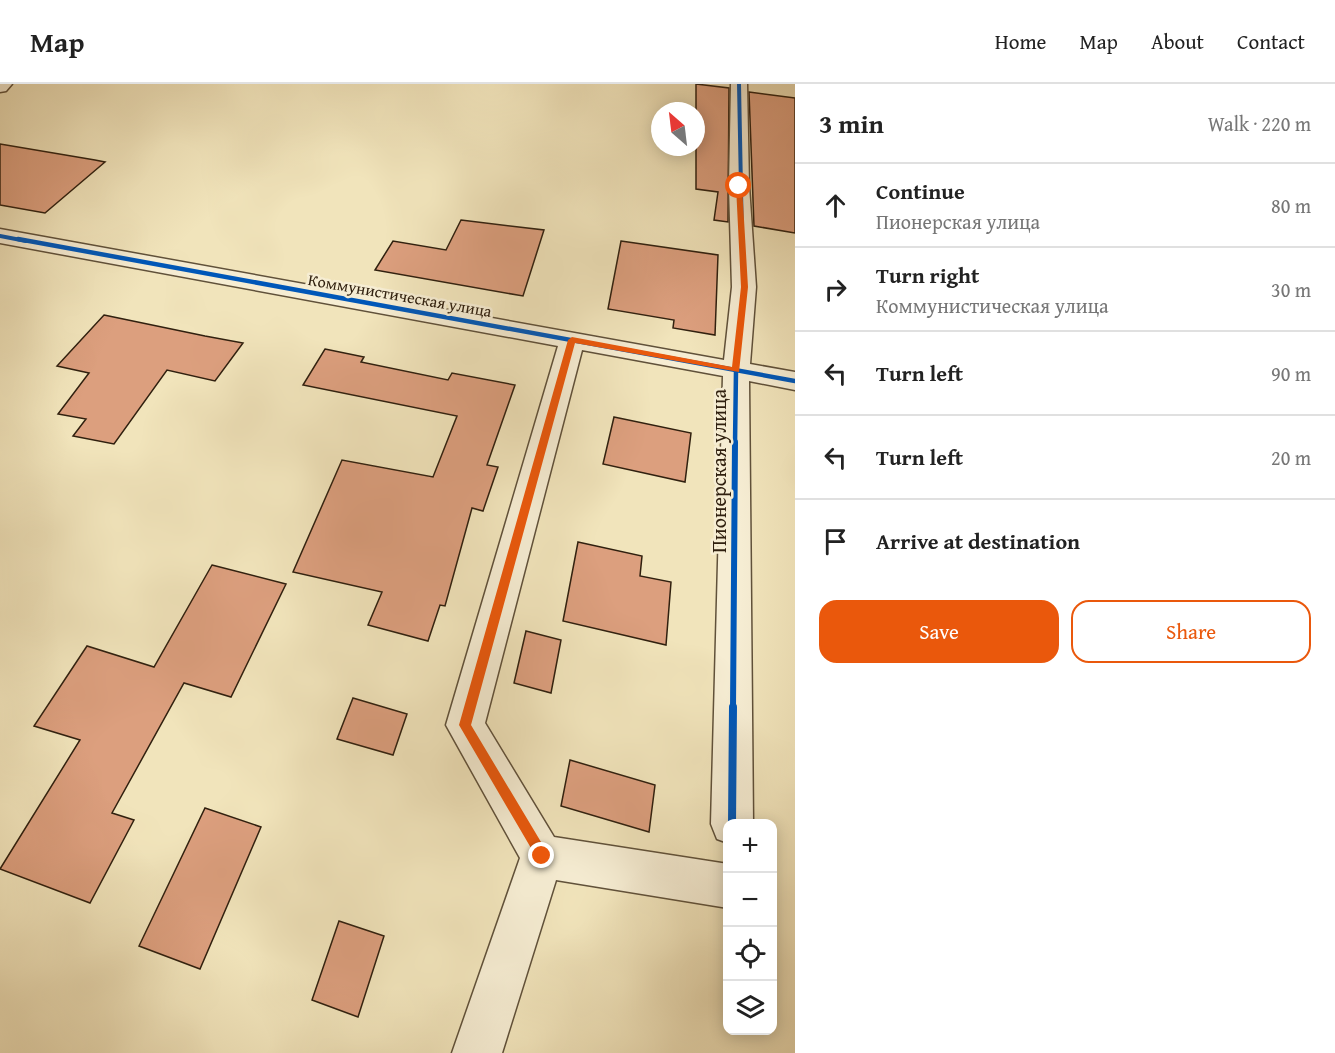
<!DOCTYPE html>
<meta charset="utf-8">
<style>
body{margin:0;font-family:"Gentium Book Plus",serif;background:#f2f2f2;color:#222}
.controls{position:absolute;right:18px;bottom:18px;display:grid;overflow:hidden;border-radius:12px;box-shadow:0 3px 15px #0003}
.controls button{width:54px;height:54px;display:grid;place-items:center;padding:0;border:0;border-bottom:2px solid #e0e0e0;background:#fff;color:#222;font:30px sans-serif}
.compass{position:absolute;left:651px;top:18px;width:54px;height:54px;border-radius:50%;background:#fff;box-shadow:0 3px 15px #0003;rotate:332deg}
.stop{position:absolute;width:18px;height:18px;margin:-14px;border:4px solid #ea580c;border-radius:50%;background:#fff}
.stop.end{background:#ea580c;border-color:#fff;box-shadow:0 2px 6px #0008}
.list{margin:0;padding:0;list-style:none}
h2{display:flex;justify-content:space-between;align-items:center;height:78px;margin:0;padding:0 24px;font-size:26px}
h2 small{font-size:20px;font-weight:400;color:#767676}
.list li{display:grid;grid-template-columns:39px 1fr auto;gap:18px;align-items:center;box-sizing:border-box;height:84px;padding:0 24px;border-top:2px solid #e0e0e0}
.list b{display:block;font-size:22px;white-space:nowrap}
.list p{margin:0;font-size:20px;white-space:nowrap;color:#767676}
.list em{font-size:20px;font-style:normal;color:#767676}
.actions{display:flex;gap:12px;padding:18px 24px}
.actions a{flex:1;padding:14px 0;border:2px solid #ea580c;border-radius:18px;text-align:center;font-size:21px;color:#ea580c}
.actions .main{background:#ea580c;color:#fff}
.icon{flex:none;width:33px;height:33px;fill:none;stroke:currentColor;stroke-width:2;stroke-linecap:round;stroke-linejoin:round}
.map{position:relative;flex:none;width:795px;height:969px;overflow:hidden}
header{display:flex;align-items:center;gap:36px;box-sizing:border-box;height:84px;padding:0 30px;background:#fff;border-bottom:2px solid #e0e0e0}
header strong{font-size:28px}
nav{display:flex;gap:33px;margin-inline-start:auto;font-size:21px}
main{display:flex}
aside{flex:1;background:#fff}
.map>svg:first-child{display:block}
.building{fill:#dc9f7e;stroke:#30200f;stroke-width:1.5}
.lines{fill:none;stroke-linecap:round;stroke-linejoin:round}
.minor-casing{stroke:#60513a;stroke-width:3}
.minor{fill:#f6edd3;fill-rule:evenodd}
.cycleway-far3-casing{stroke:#f6edd3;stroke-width:6}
.cycleway-far2-casing{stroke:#f6edd3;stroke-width:8}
.cycleway-far1-casing{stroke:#f6edd3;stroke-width:10}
.cycleway-casing{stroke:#f6edd3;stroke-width:11}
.cycleway-far3{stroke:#0057b8;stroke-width:4}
.cycleway-far2{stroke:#0057b8;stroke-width:4.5}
.cycleway-far1{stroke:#0057b8;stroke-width:6}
.cycleway{stroke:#0057b8;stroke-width:8}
.route{fill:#ea580c}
.labels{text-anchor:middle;stroke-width:5;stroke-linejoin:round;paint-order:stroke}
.far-street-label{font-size:16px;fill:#30200f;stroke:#f6edd3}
.street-label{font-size:20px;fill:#30200f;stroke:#f6edd3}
</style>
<header>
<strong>Map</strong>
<nav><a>Home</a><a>Map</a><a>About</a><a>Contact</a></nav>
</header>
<main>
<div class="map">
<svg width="795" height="969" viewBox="0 0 795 969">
<rect width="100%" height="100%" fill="#f1e4bb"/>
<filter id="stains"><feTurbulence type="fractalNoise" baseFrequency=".00333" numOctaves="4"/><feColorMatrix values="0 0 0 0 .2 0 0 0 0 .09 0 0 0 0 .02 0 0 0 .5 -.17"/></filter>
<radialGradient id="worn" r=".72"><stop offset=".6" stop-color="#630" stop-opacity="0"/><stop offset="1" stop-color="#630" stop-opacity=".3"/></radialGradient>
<g class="building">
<polygon points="696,0 729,4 728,138 714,136 718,108 696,105"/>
<polygon points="749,8 795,14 795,149 754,142"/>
<polygon points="0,60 95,76 105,78 45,129 0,121"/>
<polygon points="461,136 544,146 523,212 375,186 393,157 446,166"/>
<polygon points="621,157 718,171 715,251 673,244 674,236 608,225"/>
<polygon points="104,231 205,252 243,259 215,297 167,286 114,360 73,352 86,335 58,330 89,289 57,282"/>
<polygon points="325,265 364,273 361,278 448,296 452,289 515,301 487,381 498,383 483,427 472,424 445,522 440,521 428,557 368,541 382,508 293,488 342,376 433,393 457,332 303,301"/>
<polygon points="614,333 691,349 685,398 603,380"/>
<polygon points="578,458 642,472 640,492 671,498 666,561 563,537"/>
<polygon points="212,481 286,500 231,613 184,599 112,729 134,736 90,819 0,785 80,656 34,642 87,562 154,583"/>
<polygon points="526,547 561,556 551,609 514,599"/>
<polygon points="353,614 407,630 393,671 337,655"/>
<polygon points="570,676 655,701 649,748 561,722"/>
<polygon points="205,724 261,743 200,885 139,862"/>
<polygon points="339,837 384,852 358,933 312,916"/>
</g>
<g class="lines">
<g class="minor-casing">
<g id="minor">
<polygon points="0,0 12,0 6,7 0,8"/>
<polygon points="731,0 747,0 749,102 756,203 750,280 795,288 795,306 749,297 753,740 728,740 728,759 717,755 711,740 723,292 582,266 485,639 554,753 728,780 728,824 556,796 502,969 452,969 520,774 446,641 558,262 0,159 0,145 724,276 732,203 729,102"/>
</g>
</g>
<use href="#minor" class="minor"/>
<g class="cycleway-far3-casing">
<g id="cycleway-far3">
<polyline points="739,0 742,157"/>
<polyline points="0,152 26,157"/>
</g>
</g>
<g class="cycleway-far2-casing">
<g id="cycleway-far2">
<polyline points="18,155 795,297"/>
<polyline points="735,360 736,286 744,203 742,155"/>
</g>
</g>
<g class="cycleway-far1-casing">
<polyline id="cycleway-far1" points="733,625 735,358"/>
</g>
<g class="cycleway-casing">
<polyline id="cycleway" points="732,740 733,623"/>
</g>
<use href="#cycleway-far3" class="cycleway-far3"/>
<use href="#cycleway-far2" class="cycleway-far2"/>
<use href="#cycleway-far1" class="cycleway-far1"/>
<use href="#cycleway" class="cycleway"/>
</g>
<polygon class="route" points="739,100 742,102 748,203 739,288 575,259 471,641 547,768 548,772 547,776 542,778 538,776 459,641 568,256 572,253 732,283 741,203 736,102"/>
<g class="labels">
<g class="far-street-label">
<text transform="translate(400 211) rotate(10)" y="6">Коммунистическая улица</text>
</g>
<g class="street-label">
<text transform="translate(719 387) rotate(-90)" y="7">Пионерская улица</text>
</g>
</g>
<rect width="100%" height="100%" filter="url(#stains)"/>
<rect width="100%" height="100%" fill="url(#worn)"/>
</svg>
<div class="controls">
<button>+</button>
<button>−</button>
<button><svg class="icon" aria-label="locate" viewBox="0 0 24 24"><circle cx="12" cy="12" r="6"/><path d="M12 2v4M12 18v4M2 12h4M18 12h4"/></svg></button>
<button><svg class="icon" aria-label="layers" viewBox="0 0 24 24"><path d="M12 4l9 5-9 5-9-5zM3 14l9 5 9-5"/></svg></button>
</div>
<svg class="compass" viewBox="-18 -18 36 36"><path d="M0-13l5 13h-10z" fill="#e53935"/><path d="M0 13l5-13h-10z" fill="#767676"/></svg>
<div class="stop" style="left:739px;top:102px"></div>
<div class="stop end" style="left:542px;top:772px"></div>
</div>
<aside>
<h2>3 min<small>Walk · 220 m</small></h2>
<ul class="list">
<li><svg class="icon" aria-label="ahead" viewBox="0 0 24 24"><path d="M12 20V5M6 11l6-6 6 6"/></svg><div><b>Continue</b><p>Пионерская улица</p></div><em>80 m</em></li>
<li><svg class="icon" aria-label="right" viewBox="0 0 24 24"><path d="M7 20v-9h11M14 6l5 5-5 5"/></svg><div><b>Turn right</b><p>Коммунистическая улица</p></div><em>30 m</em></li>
<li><svg class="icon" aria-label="left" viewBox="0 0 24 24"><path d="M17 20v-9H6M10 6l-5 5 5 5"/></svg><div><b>Turn left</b></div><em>90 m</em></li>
<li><svg class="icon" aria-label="left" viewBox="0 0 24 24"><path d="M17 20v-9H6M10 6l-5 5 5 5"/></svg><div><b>Turn left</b></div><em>20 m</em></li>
<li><svg class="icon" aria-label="arrive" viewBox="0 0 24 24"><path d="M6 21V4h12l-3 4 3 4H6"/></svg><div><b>Arrive at destination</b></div></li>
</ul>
<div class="actions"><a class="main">Save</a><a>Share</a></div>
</aside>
</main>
